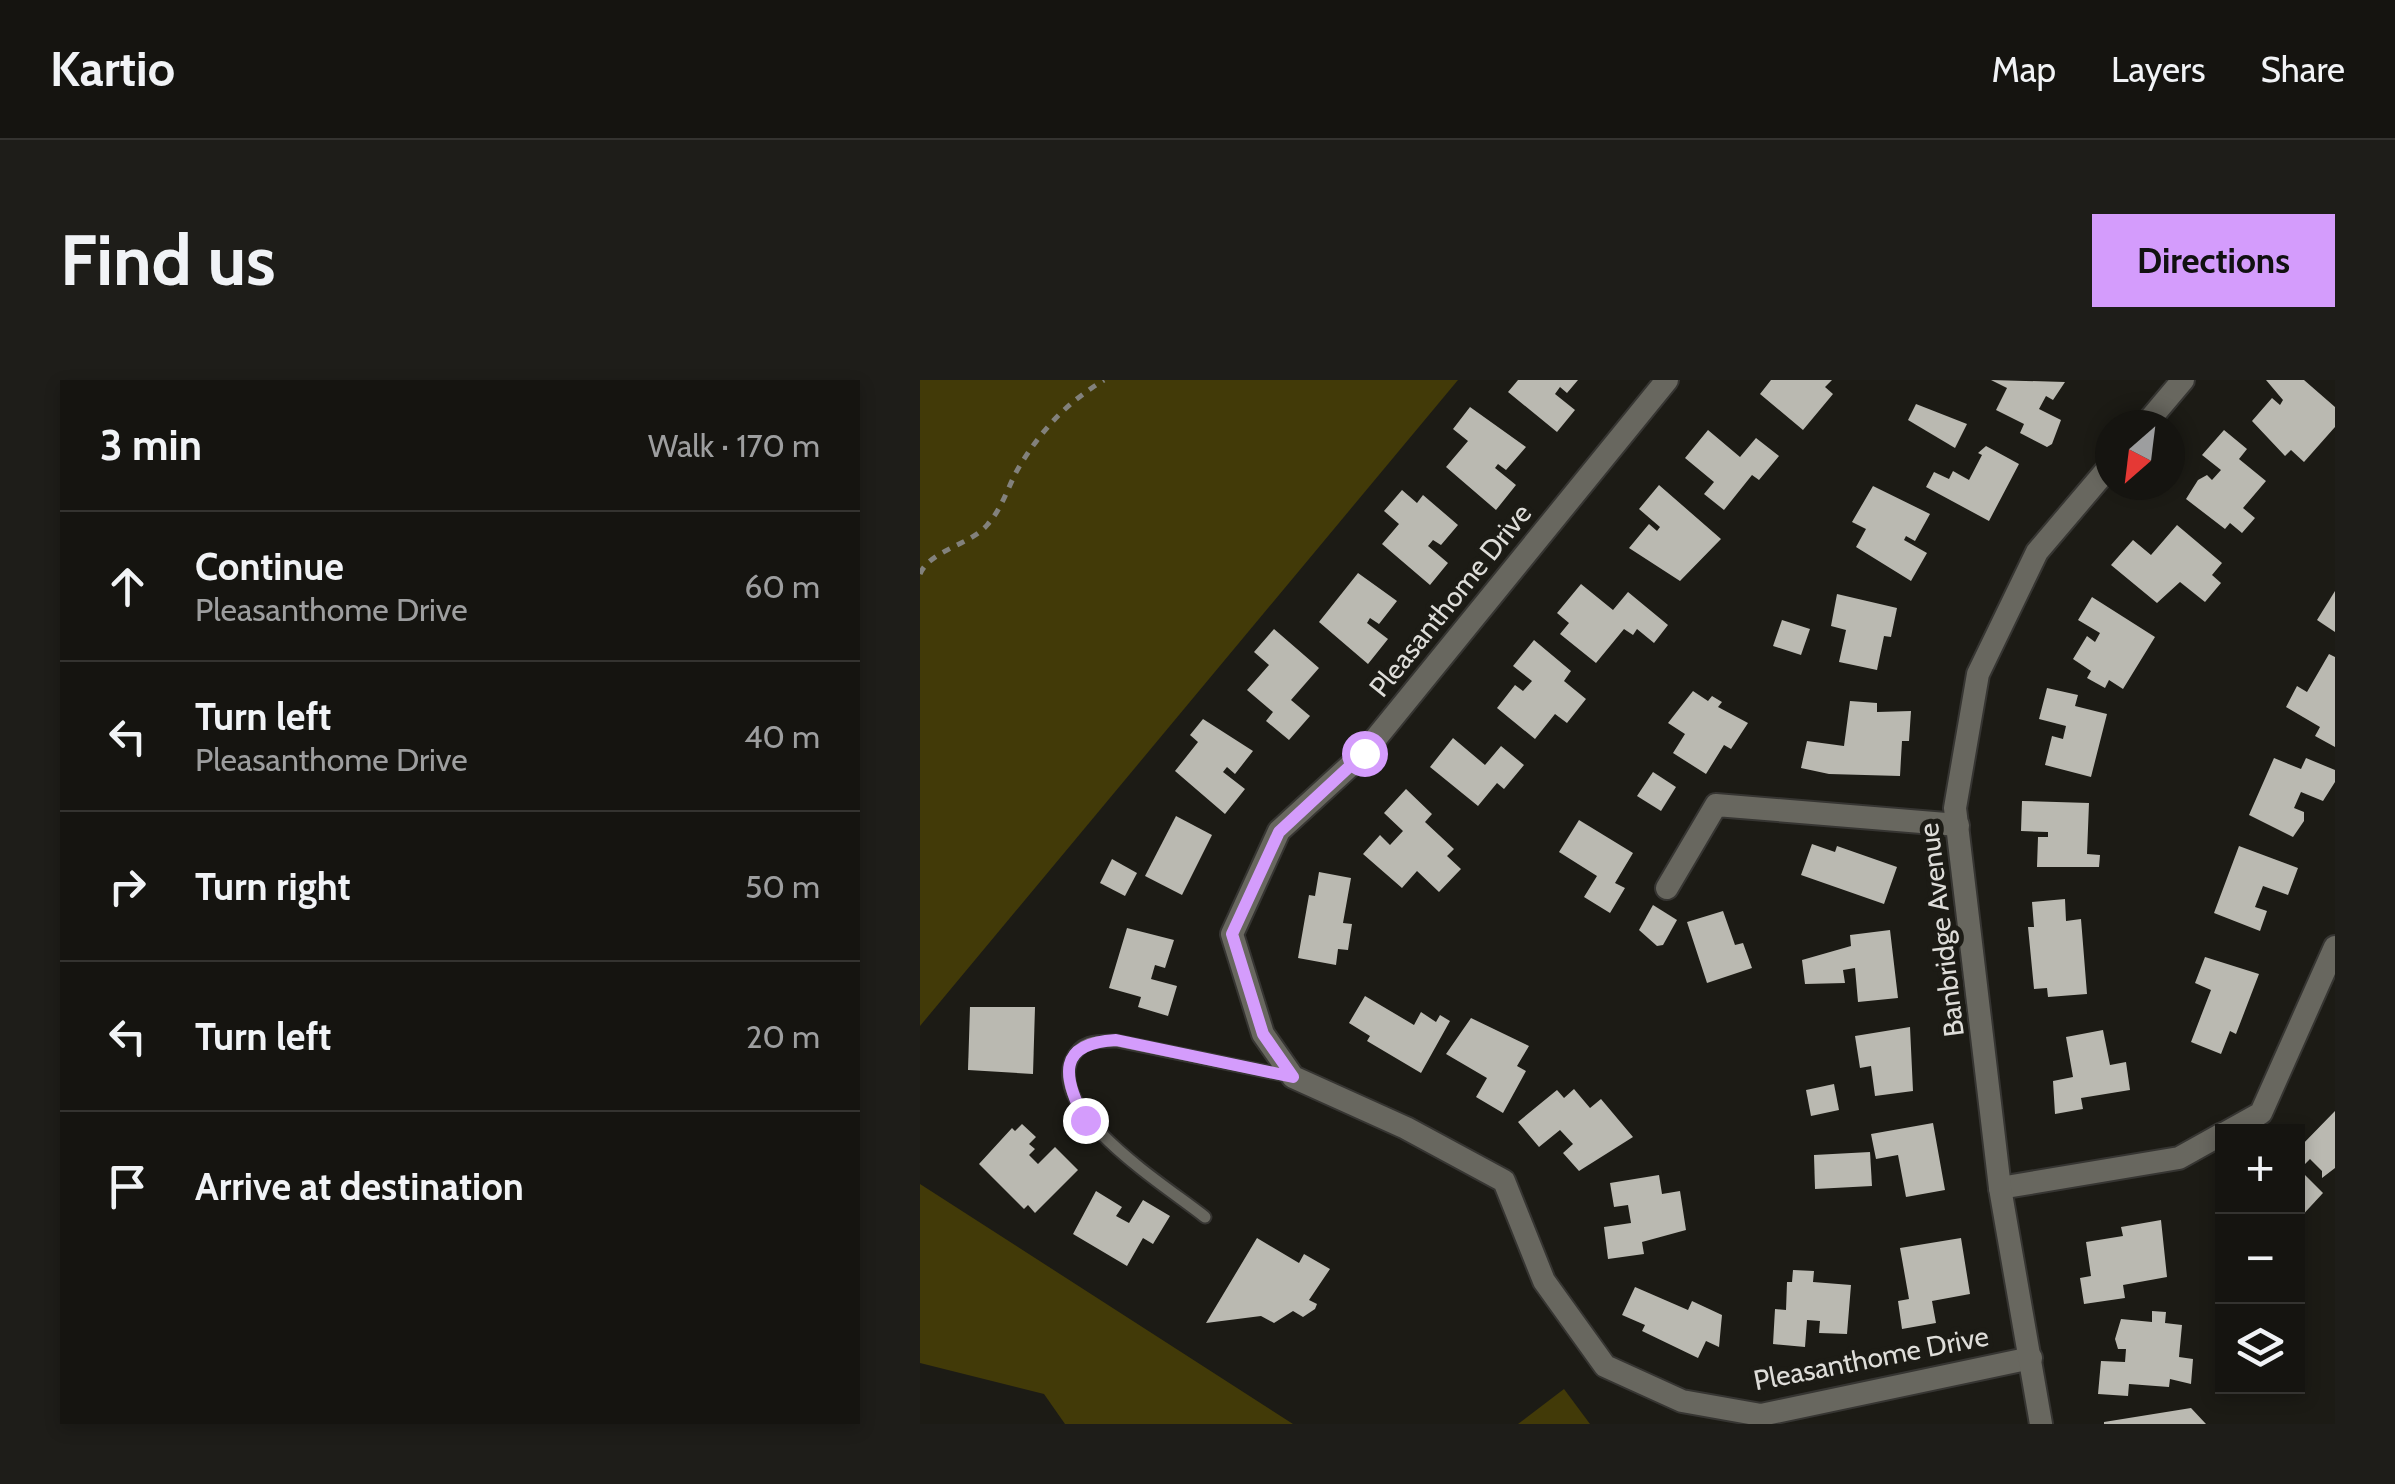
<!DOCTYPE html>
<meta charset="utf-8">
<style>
body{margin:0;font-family:Cabin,sans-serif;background:#1e1d19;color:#f1f3f6}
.controls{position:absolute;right:30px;bottom:30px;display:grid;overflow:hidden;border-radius:0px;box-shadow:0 5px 15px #0003}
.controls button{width:90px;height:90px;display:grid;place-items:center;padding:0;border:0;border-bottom:2px solid #343330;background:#151410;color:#f1f3f6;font:50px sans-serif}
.compass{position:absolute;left:1175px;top:30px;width:90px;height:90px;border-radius:50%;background:#151410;box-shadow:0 5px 15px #0003;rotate:208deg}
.stop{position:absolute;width:30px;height:30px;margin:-22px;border:8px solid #d49cfc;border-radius:50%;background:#fff}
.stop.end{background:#d49cfc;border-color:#fff;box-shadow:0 2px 10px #0008}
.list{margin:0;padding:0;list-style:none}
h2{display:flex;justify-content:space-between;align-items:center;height:130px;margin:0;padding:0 40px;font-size:42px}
h2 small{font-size:32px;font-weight:400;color:#9d9e9f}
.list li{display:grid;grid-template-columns:65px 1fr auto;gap:30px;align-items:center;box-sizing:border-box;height:150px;padding:0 40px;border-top:2px solid #343330}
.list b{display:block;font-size:38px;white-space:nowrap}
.list p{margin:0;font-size:32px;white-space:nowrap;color:#9d9e9f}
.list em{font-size:32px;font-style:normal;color:#9d9e9f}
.icon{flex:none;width:55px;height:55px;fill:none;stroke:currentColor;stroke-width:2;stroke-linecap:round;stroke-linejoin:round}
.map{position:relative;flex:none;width:1415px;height:1044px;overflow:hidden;border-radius:0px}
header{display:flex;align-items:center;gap:60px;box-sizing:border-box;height:140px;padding:0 50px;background:#151410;border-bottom:2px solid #343330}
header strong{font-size:48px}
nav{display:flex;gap:55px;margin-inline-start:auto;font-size:35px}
.intro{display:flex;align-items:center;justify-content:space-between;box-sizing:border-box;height:240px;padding:0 60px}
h1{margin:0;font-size:70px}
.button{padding:25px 45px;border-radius:0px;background:#d49cfc;color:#111;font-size:35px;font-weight:700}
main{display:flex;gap:60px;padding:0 60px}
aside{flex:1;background:#151410;border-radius:0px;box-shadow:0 5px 15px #0003}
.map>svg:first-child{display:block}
.green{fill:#423a08}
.building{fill:#bab9b1}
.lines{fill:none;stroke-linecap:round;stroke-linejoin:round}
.service-casing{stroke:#363532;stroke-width:15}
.minor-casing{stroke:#363532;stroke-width:26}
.path{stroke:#82817c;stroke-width:5;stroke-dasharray:8 8;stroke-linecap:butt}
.service{stroke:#68675f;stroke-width:11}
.minor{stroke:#68675f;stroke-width:22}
.route{stroke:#d49cfc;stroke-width:12}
.labels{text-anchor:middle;stroke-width:10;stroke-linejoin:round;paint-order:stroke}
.street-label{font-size:28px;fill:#deddd9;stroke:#1c1b15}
</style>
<header>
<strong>Kartio</strong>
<nav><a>Map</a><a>Layers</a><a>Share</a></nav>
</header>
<div class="intro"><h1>Find us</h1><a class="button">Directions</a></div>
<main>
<aside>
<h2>3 min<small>Walk · 170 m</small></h2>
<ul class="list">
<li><svg class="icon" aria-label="ahead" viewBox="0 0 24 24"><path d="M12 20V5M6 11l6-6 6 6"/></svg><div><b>Continue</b><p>Pleasanthome Drive</p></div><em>60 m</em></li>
<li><svg class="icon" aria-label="left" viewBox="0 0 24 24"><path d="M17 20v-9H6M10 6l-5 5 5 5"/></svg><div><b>Turn left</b><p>Pleasanthome Drive</p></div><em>40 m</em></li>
<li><svg class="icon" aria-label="right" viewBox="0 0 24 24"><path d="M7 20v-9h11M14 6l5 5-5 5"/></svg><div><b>Turn right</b></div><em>50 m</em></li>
<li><svg class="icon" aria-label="left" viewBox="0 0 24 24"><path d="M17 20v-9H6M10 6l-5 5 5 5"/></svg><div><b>Turn left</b></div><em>20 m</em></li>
<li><svg class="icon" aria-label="arrive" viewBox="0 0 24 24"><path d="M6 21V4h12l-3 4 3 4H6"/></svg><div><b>Arrive at destination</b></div></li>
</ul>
</aside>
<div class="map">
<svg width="1415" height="1044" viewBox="0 0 1415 1044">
<rect width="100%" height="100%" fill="#1c1b15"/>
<g class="green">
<polygon points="0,0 538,0 0,646"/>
<polygon points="0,804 373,1044 145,1044 124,1014 0,983"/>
<polygon points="644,1009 670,1044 598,1044"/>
</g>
<g class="building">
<polygon points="598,0 658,0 647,13 640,7 635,14 655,30 637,52 588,12"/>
<polygon points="851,0 912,0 905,7 913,14 883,50 840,14"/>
<polygon points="1071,0 1145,2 1133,20 1126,16 1119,29 1141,40 1132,64 1127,67 1100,53 1104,44 1076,30 1087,8"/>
<polygon points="1346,0 1384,0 1415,27 1415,47 1384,82 1371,70 1365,76 1332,41 1352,18 1360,25 1363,20"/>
<polygon points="996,24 1047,44 1035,68 988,40"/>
<polygon points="550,27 606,67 586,90 578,84 575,88 596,105 576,130 526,87 548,61 533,49"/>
<polygon points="788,50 820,77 836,58 859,76 839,100 832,95 804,130 784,114 794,102 765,78"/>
<polygon points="1304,50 1327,69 1319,79 1346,101 1323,128 1335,138 1322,153 1310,143 1305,149 1266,119 1278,100 1287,95 1292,100 1301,90 1282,75"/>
<polygon points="1066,66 1099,84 1069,141 1006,107 1014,92 1029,99 1033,91 1049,100 1062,75 1058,73"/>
<polygon points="739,105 801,159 760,201 709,168 729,144 737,151 740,147 719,129"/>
<polygon points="953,106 1010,134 995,161 986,156 984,160 1007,173 991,201 936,167 946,149 932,142"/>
<polygon points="482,110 497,123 503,115 538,145 521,165 513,160 508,166 528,183 510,205 462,164 479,144 464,131"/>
<polygon points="1257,145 1302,183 1292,195 1301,203 1285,222 1260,202 1237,223 1191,185 1213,160 1231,175"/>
<polygon points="438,193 477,221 459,244 450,238 447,243 468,259 448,284 399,242"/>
<polygon points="661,204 693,230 708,212 748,245 734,263 717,249 713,255 704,249 676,283 640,254 649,243 637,233"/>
<polygon points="1415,211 1415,252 1397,240"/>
<polygon points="917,214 977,228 971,257 964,256 957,290 919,282 926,250 911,246"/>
<polygon points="1172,217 1235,257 1203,309 1189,300 1185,308 1167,298 1171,291 1153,279 1167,256 1175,262 1180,253 1158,240"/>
<polygon points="862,240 890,249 881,275 853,266"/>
<polygon points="354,249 399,288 371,320 390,336 369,360 346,341 353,332 327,310 349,285 334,272"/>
<polygon points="614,260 651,291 644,301 666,319 647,343 635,334 615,359 577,328 595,305 603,311 612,301 593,286"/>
<polygon points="1409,274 1415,277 1415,367 1395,356 1400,347 1366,327 1377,306 1387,312"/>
<polygon points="1127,308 1158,315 1155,326 1187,334 1171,397 1125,385 1132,356 1143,359 1146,346 1119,339"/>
<polygon points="773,311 788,321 792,316 802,322 798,327 828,343 811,369 804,365 786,394 753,373 765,354 748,343"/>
<polygon points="930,321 957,323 957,332 991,331 989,361 982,361 980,396 909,394 881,388 887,361 924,366"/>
<polygon points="283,339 333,371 315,394 307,387 303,392 325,409 305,434 255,391 278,362 270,355"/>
<polygon points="533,358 565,385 581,366 604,385 584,409 577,403 558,426 510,387"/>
<polygon points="1354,378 1381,389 1386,378 1415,390 1415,402 1403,421 1381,412 1374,428 1384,432 1384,441 1373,457 1329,435"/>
<polygon points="733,392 756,407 741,431 717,416"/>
<polygon points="486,409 512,434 505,442 534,469 527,476 541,489 519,512 497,491 482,508 443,474 460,455 470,465 483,451 464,433"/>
<polygon points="1102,421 1169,423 1167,474 1180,475 1179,487 1117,487 1118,457 1128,457 1128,452 1101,451"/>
<polygon points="256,436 292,455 262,515 225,496"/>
<polygon points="659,440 713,473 695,503 705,508 690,533 664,517 677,496 639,472"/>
<polygon points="892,464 915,472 917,466 977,487 964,524 881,495"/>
<polygon points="1319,466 1378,488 1368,515 1343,506 1335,527 1347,531 1340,551 1294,533"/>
<polygon points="192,479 217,493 205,516 180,503"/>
<polygon points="399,492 431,498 423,543 432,544 428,570 418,569 416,585 378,578 389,515 395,516"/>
<polygon points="1145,519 1146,541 1161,539 1167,614 1128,617 1127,608 1114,609 1108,547 1114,547 1112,522"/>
<polygon points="733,525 757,540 743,565 737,566 719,550"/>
<polygon points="803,531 815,565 823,563 832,588 787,603 767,542"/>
<polygon points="207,548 254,560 245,588 235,585 231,599 257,606 248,636 218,627 221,617 189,608"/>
<polygon points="970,550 978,618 938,622 935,588 923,590 925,603 885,604 882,580 931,566 930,555"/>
<polygon points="1285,577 1339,594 1316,654 1310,651 1301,674 1271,662 1291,610 1275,603"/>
<polygon points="445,616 494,645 501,632 516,642 520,635 530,641 501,693 447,661 450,656 429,643"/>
<polygon points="50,627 115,627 113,694 48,690"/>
<polygon points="551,638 609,666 597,686 606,691 583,733 556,717 567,698 526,674"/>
<polygon points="990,647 993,711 955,716 951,686 940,688 935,656"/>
<polygon points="1183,650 1190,685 1206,682 1210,710 1161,718 1163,729 1135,734 1133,701 1153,697 1146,657"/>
<polygon points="914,704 919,730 891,736 886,710"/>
<polygon points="654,709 670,728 681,719 713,757 659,791 643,773 653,764 640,750 619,767 598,742 637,710 644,718"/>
<polygon points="1415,731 1415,788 1402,798 1402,791 1390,779 1385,784 1378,777 1378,769"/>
<polygon points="1013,743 1025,810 986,817 978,775 956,779 951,754"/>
<polygon points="102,744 116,757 109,764 115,769 109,775 118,784 135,767 158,790 115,833 108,825 104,829 59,784 92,748 95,751"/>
<polygon points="950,772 952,806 895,809 894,775"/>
<polygon points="1378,788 1403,813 1378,840"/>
<polygon points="739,795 742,814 760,811 766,850 722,862 724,874 688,879 684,847 711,843 708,825 694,827 690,803"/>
<polygon points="176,811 202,827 196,836 209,843 223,820 250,836 233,864 223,858 207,886 153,854"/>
<polygon points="1241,840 1247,897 1203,905 1205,918 1164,924 1160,898 1171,896 1166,862 1203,856 1201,847"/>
<polygon points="337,858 379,883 384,874 410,889 389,920 397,924 395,929 383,937 373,931 354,943 341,936 286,943"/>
<polygon points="1041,858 1050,914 1012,921 1016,943 982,949 978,921 989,919 980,868"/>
<polygon points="873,890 894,891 893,902 931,905 927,954 899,953 900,941 887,940 885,967 853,964 855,929 866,930 867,902 872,902"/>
<polygon points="715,907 768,930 772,921 802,935 799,967 786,961 778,978 722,951 725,945 702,935"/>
<polygon points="1232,931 1246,932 1245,943 1262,945 1259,977 1273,979 1271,1004 1250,999 1249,1007 1209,1004 1208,1016 1178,1014 1181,981 1205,982 1206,969 1198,969 1195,959 1201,939 1232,942"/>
<polygon points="1271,1028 1286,1044 1184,1044 1184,1042"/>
</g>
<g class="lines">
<g class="service-casing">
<path id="service" d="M285,837c-37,-30 -155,-102 -134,-156 9,-21 26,-20 46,-20l171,35"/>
</g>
<g class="minor-casing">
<g id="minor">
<polyline points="747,0 444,373 359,451 312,554 343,654 373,697 486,748 584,801 624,901 685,986 762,1021 841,1035 1111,978"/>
<polyline points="1225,45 1263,0"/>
<polyline points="747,508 796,425 1038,445"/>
<polyline points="1307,752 1341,733 1415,567"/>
<polyline points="1080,808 1259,778 1302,754"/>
<polyline points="1121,1044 1080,808 1035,428 1058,294 1117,172 1190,86"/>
</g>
</g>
<path class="path" d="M0,194c10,-24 51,-29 68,-50 16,-18 21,-42 34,-62 23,-36 46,-60 82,-82"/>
<use href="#service" class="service"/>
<use href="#minor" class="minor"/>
</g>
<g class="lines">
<path class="route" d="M165,740c-23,-44 -28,-77 31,-80l177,37 -30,-43 -31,-100 47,-102 85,-79"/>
</g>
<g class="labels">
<g class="street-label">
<text transform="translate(530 220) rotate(-51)" y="10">Pleasanthome Drive</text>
<text transform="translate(1021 550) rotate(-97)" y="10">Banbridge Avenue</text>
<text transform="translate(951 978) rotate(-11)" y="10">Pleasanthome Drive</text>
</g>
</g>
</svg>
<div class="controls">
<button>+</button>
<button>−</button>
<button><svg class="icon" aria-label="layers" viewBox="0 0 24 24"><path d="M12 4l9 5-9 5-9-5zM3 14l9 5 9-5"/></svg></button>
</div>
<svg class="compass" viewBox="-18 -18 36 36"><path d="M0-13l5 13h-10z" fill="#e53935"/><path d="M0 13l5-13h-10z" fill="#9d9e9f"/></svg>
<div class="stop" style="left:444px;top:373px"></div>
<div class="stop end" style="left:165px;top:740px"></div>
</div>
</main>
